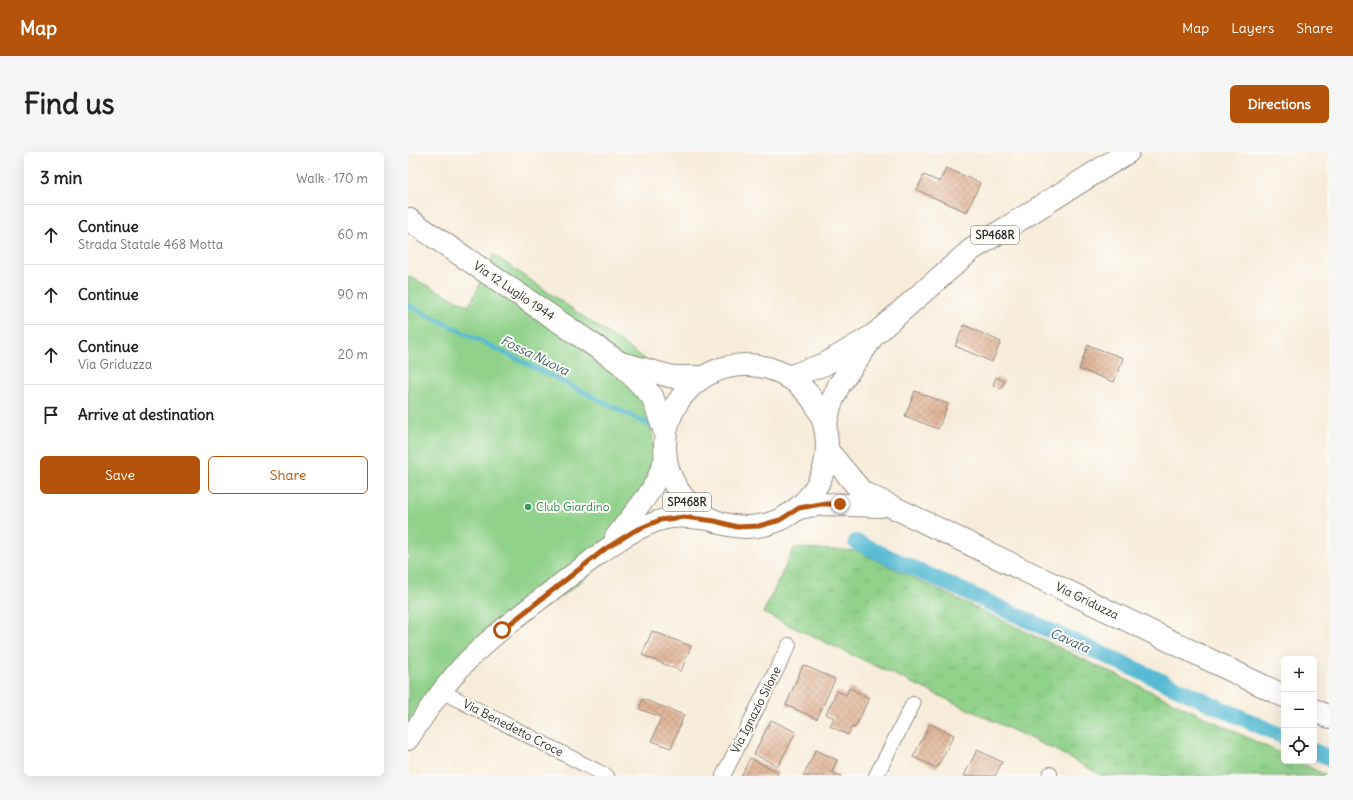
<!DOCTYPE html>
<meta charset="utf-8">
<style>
body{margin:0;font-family:Delius,sans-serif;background:#f6f6f6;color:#222}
.controls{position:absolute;right:12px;bottom:12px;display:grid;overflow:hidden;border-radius:6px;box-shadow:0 4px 16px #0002}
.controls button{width:36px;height:36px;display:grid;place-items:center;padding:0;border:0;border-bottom:1px solid #e0e0e0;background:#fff;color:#222;font:20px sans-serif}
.stop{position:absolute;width:12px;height:12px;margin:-9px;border:3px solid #b45309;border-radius:50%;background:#fff}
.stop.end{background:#b45309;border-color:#fff;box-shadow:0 1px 4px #0008}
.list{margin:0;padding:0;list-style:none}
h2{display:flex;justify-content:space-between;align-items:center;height:52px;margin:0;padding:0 16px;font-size:17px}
h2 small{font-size:13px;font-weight:400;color:#767676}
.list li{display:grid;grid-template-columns:26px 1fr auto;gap:12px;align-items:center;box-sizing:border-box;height:60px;padding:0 16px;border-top:1px solid #e0e0e0}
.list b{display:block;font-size:15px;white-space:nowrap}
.list p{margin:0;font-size:13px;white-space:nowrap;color:#767676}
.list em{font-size:13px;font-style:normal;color:#767676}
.actions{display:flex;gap:8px;padding:12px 16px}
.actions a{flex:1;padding:9px 0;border:1px solid #b45309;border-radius:6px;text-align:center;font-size:14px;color:#b45309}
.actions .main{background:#b45309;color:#fff}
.icon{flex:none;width:22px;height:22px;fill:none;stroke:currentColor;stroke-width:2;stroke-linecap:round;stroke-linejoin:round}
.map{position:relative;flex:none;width:921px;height:624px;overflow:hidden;border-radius:6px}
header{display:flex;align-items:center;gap:24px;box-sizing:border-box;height:56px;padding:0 20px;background:#b45309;color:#fff}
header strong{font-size:19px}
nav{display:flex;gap:22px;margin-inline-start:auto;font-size:14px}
.intro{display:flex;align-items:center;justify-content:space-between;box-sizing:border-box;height:96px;padding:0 24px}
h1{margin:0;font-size:28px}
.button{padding:10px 18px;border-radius:6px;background:#b45309;color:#fff;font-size:14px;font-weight:700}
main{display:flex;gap:24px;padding:0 24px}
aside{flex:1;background:#fff;border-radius:6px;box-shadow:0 4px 16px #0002}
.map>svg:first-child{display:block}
.park{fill:url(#park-tufts);stroke:#5e7e5a}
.pitch{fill:#90d28a;stroke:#5e7e5a}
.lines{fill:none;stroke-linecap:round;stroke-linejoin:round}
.stream{stroke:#56bad4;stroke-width:4.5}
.canal{stroke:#56bad4;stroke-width:16}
.building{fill:url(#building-cross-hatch)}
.minor-casing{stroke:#918c82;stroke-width:16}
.secondary-casing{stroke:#918c82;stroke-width:22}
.primary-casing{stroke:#918c82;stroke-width:24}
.minor{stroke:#fff;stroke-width:14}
.secondary{stroke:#fff;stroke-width:20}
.primary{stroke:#fff;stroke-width:22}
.route{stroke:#b45309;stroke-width:5}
.leisure-dot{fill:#2e9e5b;stroke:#fdfcf7;stroke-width:1.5}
.labels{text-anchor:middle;stroke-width:4;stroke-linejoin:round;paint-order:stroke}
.shield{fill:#fdfcf7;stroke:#6a6a68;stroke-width:1}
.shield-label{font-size:11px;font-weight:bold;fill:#2b2b2b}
.street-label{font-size:12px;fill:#2b2b2b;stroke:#fdfcf7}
.leisure-label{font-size:12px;fill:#27864d;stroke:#fdfcf7;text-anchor:start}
.water-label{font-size:13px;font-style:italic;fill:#3a5d66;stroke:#fdfcf7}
</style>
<header>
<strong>Map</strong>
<nav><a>Map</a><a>Layers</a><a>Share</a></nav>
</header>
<div class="intro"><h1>Find us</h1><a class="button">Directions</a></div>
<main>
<aside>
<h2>3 min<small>Walk · 170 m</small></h2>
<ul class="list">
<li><svg class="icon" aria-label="ahead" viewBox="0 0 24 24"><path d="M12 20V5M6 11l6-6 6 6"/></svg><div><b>Continue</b><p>Strada Statale 468 Motta</p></div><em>60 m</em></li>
<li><svg class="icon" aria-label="ahead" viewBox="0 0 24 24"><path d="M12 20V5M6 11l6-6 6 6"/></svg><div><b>Continue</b></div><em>90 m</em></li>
<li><svg class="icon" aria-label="ahead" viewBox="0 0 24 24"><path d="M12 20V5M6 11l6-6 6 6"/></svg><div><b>Continue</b><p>Via Griduzza</p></div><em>20 m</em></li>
<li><svg class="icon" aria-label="arrive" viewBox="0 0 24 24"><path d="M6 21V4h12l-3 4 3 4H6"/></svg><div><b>Arrive at destination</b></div></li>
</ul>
<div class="actions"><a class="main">Save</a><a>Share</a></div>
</aside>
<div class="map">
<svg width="921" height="624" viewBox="0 0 921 624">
<defs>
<pattern id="park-tufts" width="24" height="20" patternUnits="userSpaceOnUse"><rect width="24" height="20" fill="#90d28a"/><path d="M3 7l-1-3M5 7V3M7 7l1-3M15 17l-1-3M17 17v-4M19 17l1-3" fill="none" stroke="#7cb477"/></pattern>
<pattern id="building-cross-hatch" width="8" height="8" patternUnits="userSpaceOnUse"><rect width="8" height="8" fill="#e0b294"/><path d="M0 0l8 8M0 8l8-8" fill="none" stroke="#c09980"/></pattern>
</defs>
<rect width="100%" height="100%" fill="#fdfcf7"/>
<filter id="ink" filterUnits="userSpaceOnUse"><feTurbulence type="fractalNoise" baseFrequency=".025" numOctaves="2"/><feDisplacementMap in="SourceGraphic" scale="8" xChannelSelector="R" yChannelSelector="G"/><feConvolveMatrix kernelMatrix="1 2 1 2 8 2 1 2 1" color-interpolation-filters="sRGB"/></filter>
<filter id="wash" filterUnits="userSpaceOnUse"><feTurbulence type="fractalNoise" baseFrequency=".012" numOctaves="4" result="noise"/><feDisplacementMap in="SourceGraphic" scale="16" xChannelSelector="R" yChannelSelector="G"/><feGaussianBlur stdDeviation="0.9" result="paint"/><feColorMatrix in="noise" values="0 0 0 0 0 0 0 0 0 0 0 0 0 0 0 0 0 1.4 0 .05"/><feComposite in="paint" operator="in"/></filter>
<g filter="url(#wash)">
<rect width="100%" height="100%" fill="#f7ecd9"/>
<polygon class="park" points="386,396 449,399 876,603 876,609 888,609 920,624 695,624 649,599 355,461"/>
<polygon class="pitch" points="86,103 237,207 244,274 246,307 234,337 247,373 238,378 162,438 97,483 56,519 0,596 0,124 61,154"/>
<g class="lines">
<polyline class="stream" points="0,153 244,274"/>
<g class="canal">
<polyline points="448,390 876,585"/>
<polyline points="906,599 921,606"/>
</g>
</g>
<g id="blocks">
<g class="building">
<polygon points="538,16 572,31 559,60 509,38 516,23 532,30"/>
<polygon points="556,173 593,190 584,210 547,194"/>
<polygon points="680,193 715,206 706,230 671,217"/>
<polygon points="588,225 597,229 593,237 585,233"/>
<polygon points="507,239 540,252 530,277 497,264"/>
<polygon points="244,479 283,494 273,519 234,503"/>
<polygon points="395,513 427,527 409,567 378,553"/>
<polygon points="441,536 461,546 447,576 444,575 440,583 422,574 426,566 418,562 429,539 438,543"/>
<polygon points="235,547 276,563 263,596 244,589 253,565 231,557"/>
<polygon points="363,568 388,580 370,614 346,602"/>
<polygon points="522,572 546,583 529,616 505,605"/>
<polygon points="408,598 429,608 424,620 433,624 395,624"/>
<polygon points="569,598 594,610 587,624 556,624"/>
<polygon points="342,606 370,620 368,624 333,624"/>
</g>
</g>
</g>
<g filter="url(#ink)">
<use href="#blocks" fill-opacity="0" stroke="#918c82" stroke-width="1"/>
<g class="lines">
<g class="minor-casing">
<g id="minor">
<polyline points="33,539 199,624"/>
<polyline points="315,624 381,493"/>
<polyline points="468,624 505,552"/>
<polyline points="641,624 642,622"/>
</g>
</g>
<g class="secondary-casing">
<g id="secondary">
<polyline points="207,385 239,344 248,329 257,306"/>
<path d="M0,588c19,-29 38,-58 62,-82 30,-30 66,-55 99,-81 28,-21 56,-45 89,-56 19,-7 39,-2 57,0"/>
</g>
</g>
<g class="primary-casing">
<g id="primary">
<polyline points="0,67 212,211 244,244 257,280"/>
<polyline points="213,211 265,225 294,225"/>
<circle cx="338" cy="294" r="81"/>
<polyline points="380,225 417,212 466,183 563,98 720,0"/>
<polyline points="417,276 422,254 431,233 462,189"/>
<polyline points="419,298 454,340 876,544"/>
<polyline points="391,356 413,352 473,354"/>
<polyline points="906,558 921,565"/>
</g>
</g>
<use href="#minor" class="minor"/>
<use href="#secondary" class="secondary"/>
<use href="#primary" class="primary"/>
</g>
</g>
<g class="lines" filter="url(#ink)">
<polyline class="route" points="94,478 197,397 226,379 252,368 276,365 307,369 329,375 351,374 372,368 391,356 413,352 432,352"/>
</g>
<circle class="leisure-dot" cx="120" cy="355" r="4"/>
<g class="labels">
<g class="shield">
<rect x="563" y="74" width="48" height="18" rx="3"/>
<rect x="255" y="341" width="48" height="18" rx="3"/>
</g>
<g class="shield-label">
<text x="587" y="87">SP468R</text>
<text x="279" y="354">SP468R</text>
</g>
<g class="street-label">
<text transform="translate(106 139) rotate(34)" y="4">Via 12 Luglio 1944</text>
<text transform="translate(679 449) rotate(26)" y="4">Via Griduzza</text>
<text transform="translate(348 558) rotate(-63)" y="4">Via Ignazio Silone</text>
<text transform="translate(105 576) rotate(27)" y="4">Via Benedetto Croce</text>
</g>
<g class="leisure-label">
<text x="128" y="359">Club Giardino</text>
</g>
<g class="water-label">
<text transform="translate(127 203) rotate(26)" y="5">Fossa Nuova</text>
<text transform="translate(662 488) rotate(24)" y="5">Cavata</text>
</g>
</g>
</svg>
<div class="controls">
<button>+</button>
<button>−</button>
<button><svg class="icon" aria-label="locate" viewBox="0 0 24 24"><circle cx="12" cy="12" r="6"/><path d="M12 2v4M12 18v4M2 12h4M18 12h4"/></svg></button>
</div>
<div class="stop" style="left:94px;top:478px"></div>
<div class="stop end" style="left:432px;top:352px"></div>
</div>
</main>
